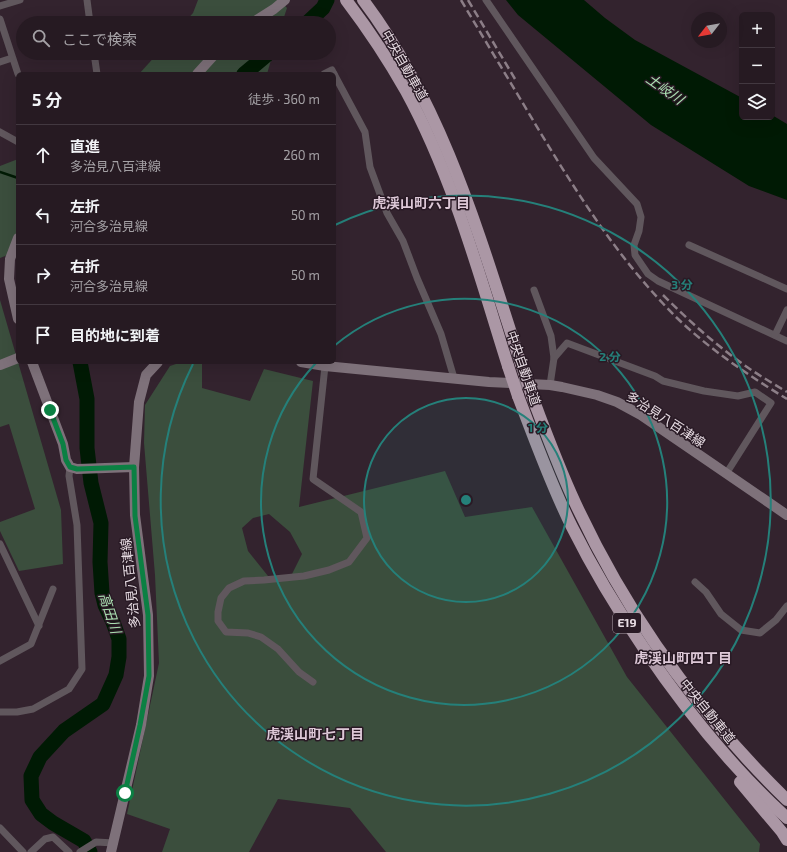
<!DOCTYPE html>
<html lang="ja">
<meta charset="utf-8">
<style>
body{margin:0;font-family:"Exo 2","Noto Sans JP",sans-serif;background:#2e232a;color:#f1f3f6}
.controls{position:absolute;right:12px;top:12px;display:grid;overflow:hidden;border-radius:6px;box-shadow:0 4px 16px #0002}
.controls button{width:36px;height:36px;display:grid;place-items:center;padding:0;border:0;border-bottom:1px solid #423840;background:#261a22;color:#f1f3f6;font:20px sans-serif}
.compass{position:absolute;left:691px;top:12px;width:36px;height:36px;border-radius:50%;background:#261a22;box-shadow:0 4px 16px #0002;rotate:239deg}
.stop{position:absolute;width:12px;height:12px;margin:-9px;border:3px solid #0b8043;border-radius:50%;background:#fff}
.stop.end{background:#0b8043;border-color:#fff;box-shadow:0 1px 4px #0008}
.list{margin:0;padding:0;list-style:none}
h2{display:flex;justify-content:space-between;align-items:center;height:52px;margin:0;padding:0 16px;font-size:17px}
h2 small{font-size:13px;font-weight:400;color:#a4a1a5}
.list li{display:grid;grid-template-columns:26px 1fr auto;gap:12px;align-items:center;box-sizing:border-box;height:60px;padding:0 16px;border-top:1px solid #423840}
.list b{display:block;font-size:15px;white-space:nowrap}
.list p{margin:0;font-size:13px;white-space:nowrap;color:#a4a1a5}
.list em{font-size:13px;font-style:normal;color:#a4a1a5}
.icon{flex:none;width:22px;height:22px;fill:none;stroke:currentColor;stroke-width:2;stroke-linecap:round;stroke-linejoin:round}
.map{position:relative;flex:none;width:787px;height:852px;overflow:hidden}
.search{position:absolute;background:#261a22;box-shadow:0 4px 16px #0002;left:16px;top:16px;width:320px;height:44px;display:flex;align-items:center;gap:10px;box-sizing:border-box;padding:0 14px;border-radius:22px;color:#a4a1a5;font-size:15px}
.panel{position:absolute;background:#261a22;box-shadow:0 4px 16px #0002;left:16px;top:72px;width:320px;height:292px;border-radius:6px}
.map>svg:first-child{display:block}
.green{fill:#3b4e3d;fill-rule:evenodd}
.water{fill:#001a04}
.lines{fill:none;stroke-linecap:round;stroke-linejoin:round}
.stream{stroke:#001a04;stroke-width:2.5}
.river{stroke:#001a04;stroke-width:15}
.street{stroke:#60575d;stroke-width:7}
.secondary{stroke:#7e717a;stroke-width:10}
.highway{stroke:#ab97a5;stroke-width:12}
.rail{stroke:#8c7e87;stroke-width:2.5;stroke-dasharray:8 4;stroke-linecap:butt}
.highway-bridge{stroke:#ab97a5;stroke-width:12}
.route{stroke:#0b8043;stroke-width:5}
.ring{fill:none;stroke:#25807a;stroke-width:2}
.labels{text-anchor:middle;stroke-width:3;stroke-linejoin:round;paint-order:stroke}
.shield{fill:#291a25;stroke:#aea2aa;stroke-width:1}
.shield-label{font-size:12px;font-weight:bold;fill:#e7dce3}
.street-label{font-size:13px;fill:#e7dce3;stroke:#291a25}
.water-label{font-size:14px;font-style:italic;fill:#a9dfb0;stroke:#291a25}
.neighbourhood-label{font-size:14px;font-weight:bold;fill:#ddc8d7;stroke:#291a25}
.centre{fill:#25807a;stroke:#291a25;stroke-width:2}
.ring-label{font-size:12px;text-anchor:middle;font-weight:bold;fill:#25807a;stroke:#291a25;stroke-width:3;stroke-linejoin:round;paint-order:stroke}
</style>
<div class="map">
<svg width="787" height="852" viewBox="0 0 787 852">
<rect width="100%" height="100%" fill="#33232e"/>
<g class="green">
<polygon points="198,0 280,0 287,8 282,23 184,23 193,13"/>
<polygon points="158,53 273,53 267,74 139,74"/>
<polygon points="18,159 18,251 0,258 0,166"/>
<polygon points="0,300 61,510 63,564 19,571 0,531 0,522 35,509 9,424 0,427"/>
<path d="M182,362h20v26l48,13 14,-32 49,12 -14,126 146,-36 20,46 67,-10 95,170 133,167 -1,8h-373l-36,-44 -72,-9 -29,53h-87l8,-23 -43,-15 32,-151 -4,-88 -11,-132 1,-38 25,-39zM269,514l21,18 12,22 -11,22h-23l-20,-25 -6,-23 11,-10z"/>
</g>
<polygon class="water" points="506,0 584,0 605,18 635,40 742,98 742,117 772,117 772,115 787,124 787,200 749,186 651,125 518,15"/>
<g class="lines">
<polyline class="stream" points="0,172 18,178"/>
<g class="river">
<polyline points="307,23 323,8 327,0"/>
<polyline points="244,74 269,53"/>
<polyline points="80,362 87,399 87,448 91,483 101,523 100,562 102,593 105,605 113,622 119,639 119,657 116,675 103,704 64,731 40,757 31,776 32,800 41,814 53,823 84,841 90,852"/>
</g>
<g class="street">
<polyline points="87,0 90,23"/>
<polyline points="486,0 594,158 637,204 641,217 639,231 634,245 635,255 648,274 658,281 787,341"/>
<polyline points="0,6 20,0"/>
<polyline points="0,19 18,74"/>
<polyline points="94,53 97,74"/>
<polyline points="0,62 12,58"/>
<polyline points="324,74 332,70 334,74"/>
<polyline points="334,74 365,132 370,167 387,213 403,241 417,278 441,334 454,378"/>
<polyline points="0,132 18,142"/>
<polyline points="689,245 787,289"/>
<polyline points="534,290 551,336 554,358"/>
<polyline points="775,335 787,310"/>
<polyline points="550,385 554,358 567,343 655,376 663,381 704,391 738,396 755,392 771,403 726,474"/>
<polyline points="0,544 39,626"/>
<polyline points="695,582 706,592 721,614 741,630 760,633 776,620 787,606"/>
<polyline points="0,661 31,644 53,589"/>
<polyline points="313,682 299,672 278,649 261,637 248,633 226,632 218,621 218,612 221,598 229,588 244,581 264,580 304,576 329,570 349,562 367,538 361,512 313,479 325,366"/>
<polyline points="0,712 17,712 33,709 69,689 82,669 77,525 69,476 70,467"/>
<polyline points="0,828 23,852"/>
<polyline points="31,852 45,839 53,837 69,852"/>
<polyline points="80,852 96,842 114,843"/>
</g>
<g class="secondary">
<polyline points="252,23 274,9 285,0"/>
<polyline points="197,74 216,53"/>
<polyline points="18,238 10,259 9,279 18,319"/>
<polyline points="32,362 63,444 66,460 70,467 77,469 134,467"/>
<polyline points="301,362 325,366 489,382 550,385 562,387 597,395 617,402 641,415 787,515"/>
<polyline points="0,365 18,358"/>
<polyline points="111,852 141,725 149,676 148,615 135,515 134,467 139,402 146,375 158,362"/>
</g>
<g class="highway">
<path d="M346,0c22,29 42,59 60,91 47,86 73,183 102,275"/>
<path d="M363,0c81,107 117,238 158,364"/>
<path d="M518,396c17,44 33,89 54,131 21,42 45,82 71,120 42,62 89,121 144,171"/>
<path d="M532,396c15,39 29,78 47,115 51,108 123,206 208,289"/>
<polyline points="740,782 782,832 787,840"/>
</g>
<g class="rail">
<path d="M461,0c26,44 53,88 79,132 40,66 81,130 136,185 33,32 72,58 111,82"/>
<polyline points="468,0 515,79"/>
<path d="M663,295c26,26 54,51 84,72 13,9 27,17 40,25"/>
</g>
<g class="highway-bridge">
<polyline points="521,364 532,396"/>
<polyline points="508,366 518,396"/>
</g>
</g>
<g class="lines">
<polyline class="route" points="50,410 63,444 66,460 70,467 77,469 134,467 135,516 148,615 149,676 140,725 125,793"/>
</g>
<circle cx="466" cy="500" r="102" fill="#25807a" fill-opacity=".12"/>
<g class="ring">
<circle cx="466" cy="500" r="102"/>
<path d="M334 346A203 203 0 1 1 316 363"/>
<path d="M335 225A305 305 0 1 1 193 364"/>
</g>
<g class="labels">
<rect class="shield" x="613" y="613" width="28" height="20" rx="3"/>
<g class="shield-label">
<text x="627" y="627">E19</text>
</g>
<g class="street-label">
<text transform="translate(405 65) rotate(60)" y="5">中央自動車道</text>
<text transform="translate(524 368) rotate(71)" y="5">中央自動車道</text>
<text transform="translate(666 419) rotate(33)" y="5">多治見八百津線</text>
<text transform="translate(130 583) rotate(-96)" y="5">多治見八百津線</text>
<text transform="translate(708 711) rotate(51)" y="5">中央自動車道</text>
</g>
<g class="water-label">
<text transform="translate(665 89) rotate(35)" y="5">土岐川</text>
<text transform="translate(110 613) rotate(72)" y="5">高田川</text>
</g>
<g class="neighbourhood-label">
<text x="421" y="208">虎渓山町六丁目</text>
<text x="683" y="663">虎渓山町四丁目</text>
<text x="315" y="739">虎渓山町七丁目</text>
</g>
</g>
<circle cx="466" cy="500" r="6" class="centre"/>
<g class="ring-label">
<text x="682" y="289">3 分</text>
<text x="610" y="361">2 分</text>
<text x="538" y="432">1 分</text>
</g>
</svg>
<div class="controls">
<button>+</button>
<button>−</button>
<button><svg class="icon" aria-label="layers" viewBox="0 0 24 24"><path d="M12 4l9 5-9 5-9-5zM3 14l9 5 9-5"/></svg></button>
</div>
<svg class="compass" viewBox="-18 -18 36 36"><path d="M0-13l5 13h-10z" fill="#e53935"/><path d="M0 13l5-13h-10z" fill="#a4a1a5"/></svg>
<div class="stop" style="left:125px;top:793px"></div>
<div class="stop end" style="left:50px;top:410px"></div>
<div class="search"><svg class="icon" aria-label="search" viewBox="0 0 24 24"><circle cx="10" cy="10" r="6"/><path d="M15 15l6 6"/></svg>ここで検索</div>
<section class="panel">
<h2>5 分<small>徒歩 · 360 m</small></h2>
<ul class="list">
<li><svg class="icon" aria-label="ahead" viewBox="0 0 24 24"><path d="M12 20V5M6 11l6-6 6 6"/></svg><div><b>直進</b><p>多治見八百津線</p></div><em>260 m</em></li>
<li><svg class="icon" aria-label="left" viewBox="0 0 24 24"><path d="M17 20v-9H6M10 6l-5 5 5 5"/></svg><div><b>左折</b><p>河合多治見線</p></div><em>50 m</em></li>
<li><svg class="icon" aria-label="right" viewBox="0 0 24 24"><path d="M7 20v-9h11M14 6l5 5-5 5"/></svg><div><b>右折</b><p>河合多治見線</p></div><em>50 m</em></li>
<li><svg class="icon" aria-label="arrive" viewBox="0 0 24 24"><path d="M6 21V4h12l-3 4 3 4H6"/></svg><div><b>目的地に到着</b></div></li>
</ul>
</section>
</div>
